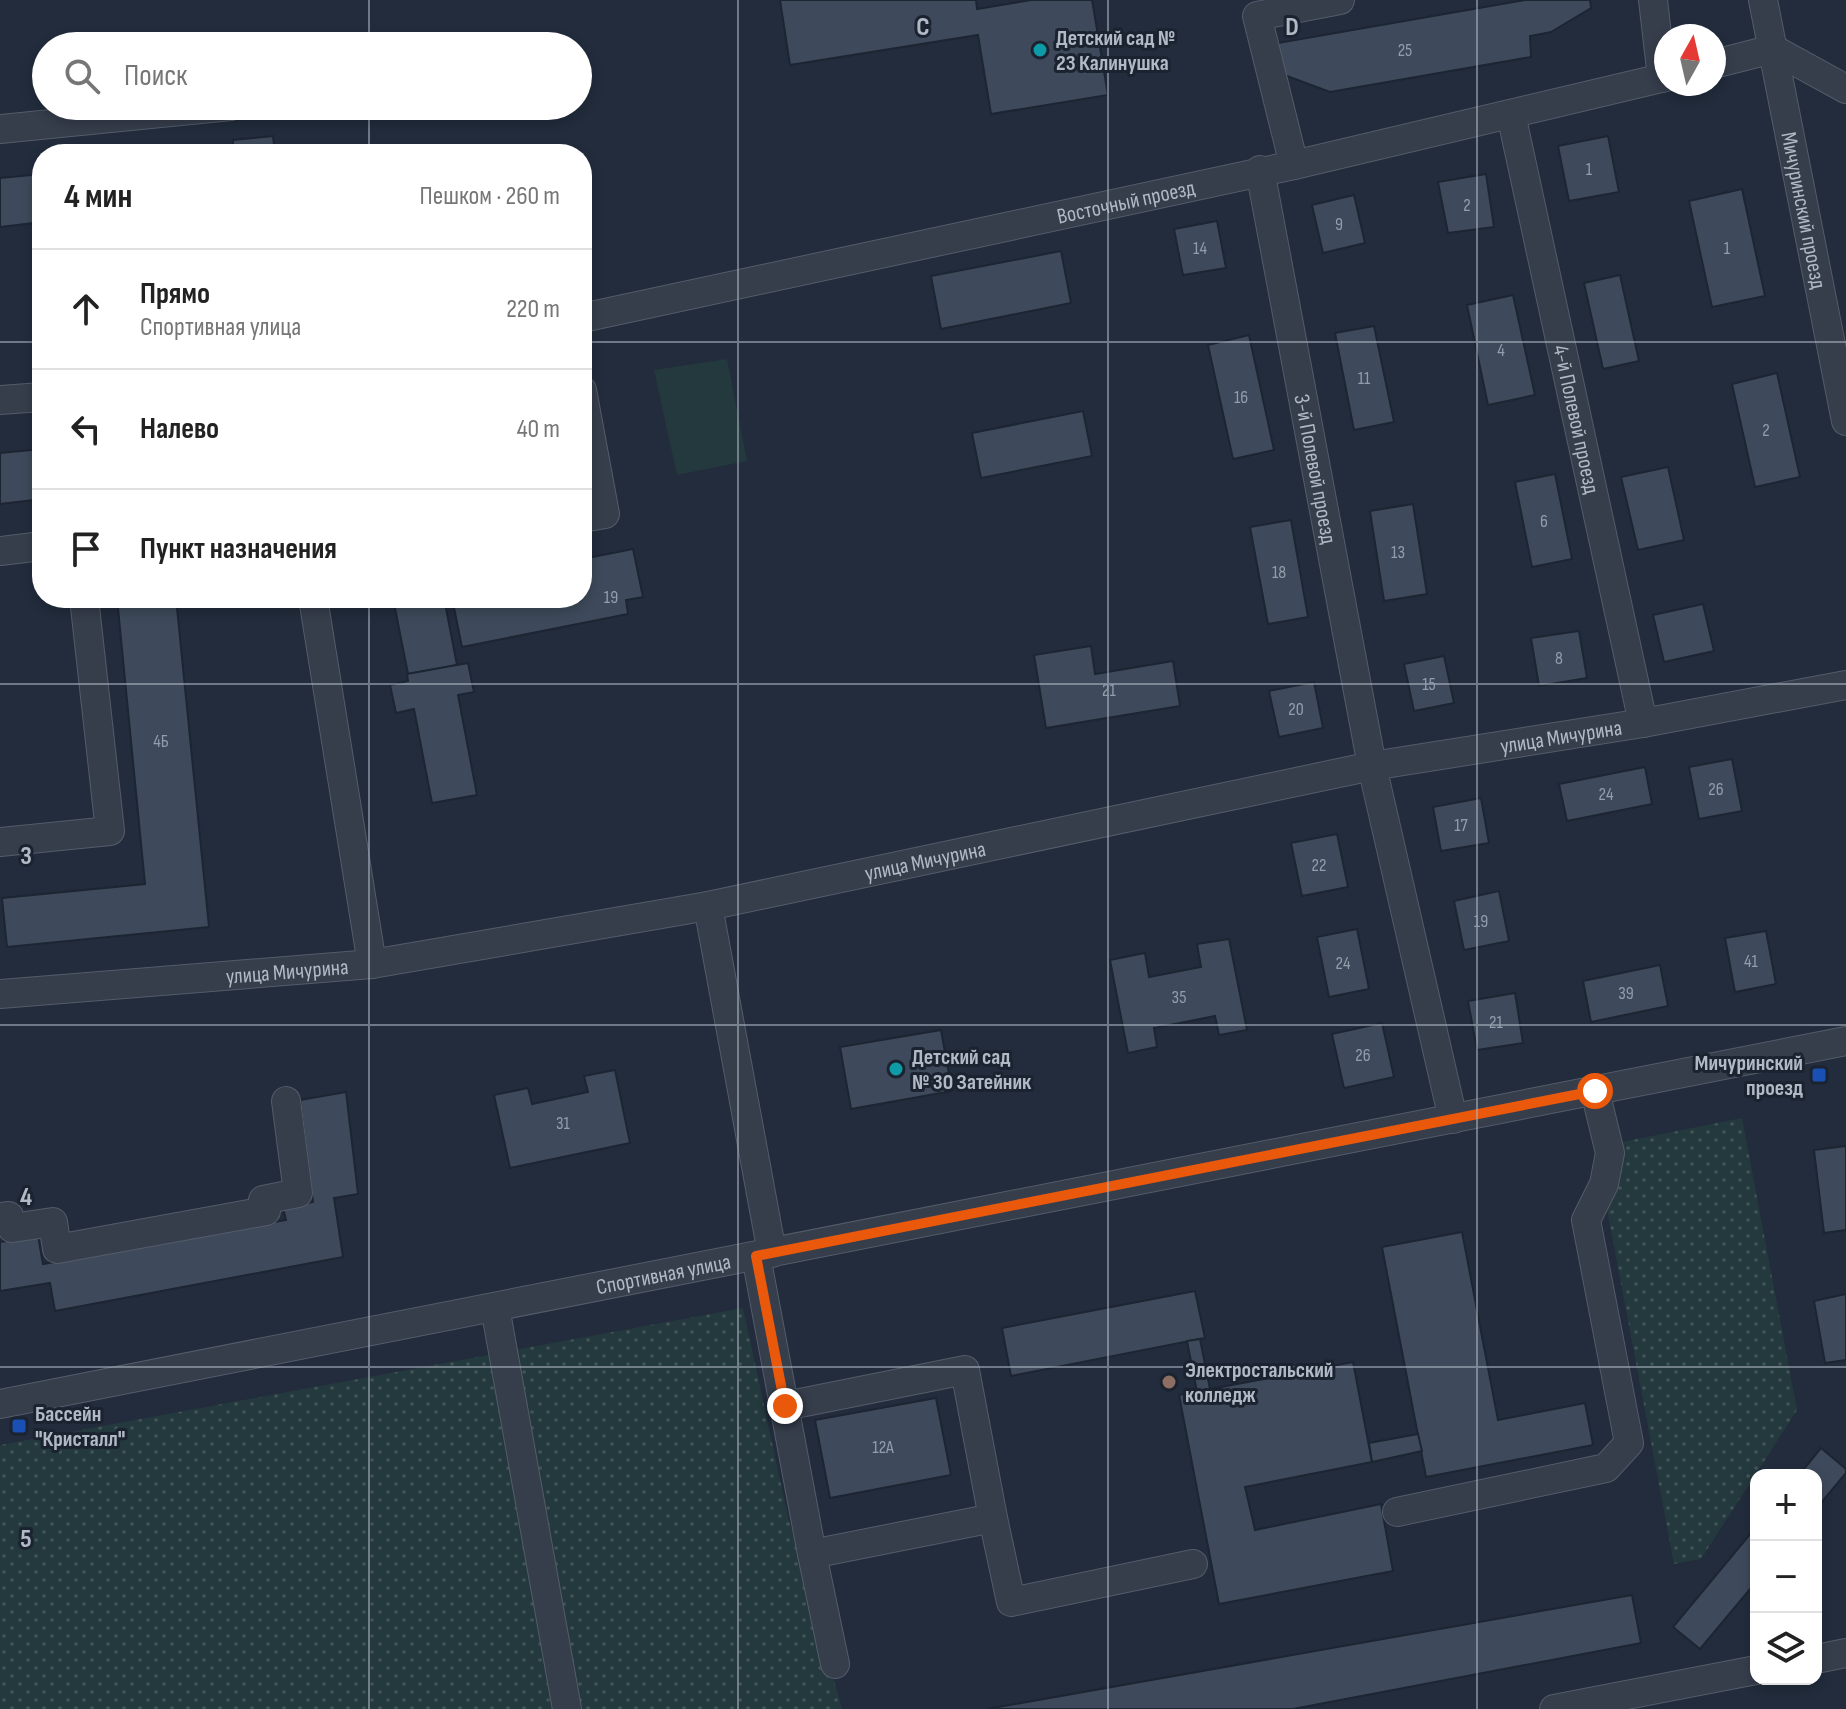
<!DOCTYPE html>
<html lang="ru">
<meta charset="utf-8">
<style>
body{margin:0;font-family:"Sofia Sans Condensed",sans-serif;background:#f2f2f2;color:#222}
.controls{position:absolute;right:24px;bottom:24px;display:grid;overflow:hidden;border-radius:16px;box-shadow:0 4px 12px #0003}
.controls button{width:72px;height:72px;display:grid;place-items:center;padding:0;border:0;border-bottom:2px solid #e0e0e0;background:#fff;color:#222;font:40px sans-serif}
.compass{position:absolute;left:1654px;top:24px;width:72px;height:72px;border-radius:50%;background:#fff;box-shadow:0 4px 12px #0003;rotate:8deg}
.stop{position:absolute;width:24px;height:24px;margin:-18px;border:6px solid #ea580c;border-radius:50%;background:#fff}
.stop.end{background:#ea580c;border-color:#fff;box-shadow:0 2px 8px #0008}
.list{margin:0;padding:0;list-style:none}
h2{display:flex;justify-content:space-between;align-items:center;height:104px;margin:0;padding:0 32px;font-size:34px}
h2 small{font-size:26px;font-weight:400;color:#767676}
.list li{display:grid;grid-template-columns:52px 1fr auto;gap:24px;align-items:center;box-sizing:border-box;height:120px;padding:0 32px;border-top:2px solid #e0e0e0}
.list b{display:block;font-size:30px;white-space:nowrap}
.list p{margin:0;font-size:26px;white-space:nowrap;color:#767676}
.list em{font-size:26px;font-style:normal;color:#767676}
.icon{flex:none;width:44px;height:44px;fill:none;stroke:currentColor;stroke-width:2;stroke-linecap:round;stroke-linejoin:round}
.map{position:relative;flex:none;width:1846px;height:1709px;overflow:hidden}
.search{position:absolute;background:#fff;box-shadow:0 4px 12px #0003;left:32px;top:32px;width:560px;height:88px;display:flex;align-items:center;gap:20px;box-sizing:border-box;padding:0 28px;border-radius:44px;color:#767676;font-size:30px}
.panel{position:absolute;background:#fff;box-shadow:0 4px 12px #0003;left:32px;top:144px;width:560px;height:464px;border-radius:32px}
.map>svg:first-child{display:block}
.green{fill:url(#green-dots)}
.pitch{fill:#24393d}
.building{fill:#3e4a5b;stroke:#1d2533;stroke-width:2}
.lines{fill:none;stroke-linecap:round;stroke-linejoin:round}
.minor-casing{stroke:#545c6a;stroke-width:30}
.minor{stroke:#363e4c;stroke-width:28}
.route{stroke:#ea580c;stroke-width:10}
.grid{fill:none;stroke:#b1b9c7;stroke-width:2;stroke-opacity:0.55}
.culture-dot{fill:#0f9aa8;stroke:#1b2330;stroke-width:3}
.transit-dot{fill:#1a4fb4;stroke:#1b2330;stroke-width:3}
.education-dot{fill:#8d6e63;stroke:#1b2330;stroke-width:3}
.labels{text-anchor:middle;stroke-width:6;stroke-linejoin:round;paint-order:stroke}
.number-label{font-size:18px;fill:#949dac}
.poi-label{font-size:22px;font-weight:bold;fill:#b1b9c7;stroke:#1b2330;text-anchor:start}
.street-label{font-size:22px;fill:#b1b9c7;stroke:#1b2330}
.grid-label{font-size:26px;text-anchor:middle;font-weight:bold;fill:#b1b9c7;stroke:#1b2330;stroke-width:6;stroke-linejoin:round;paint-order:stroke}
</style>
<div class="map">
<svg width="1846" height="1709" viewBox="0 0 1846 1709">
<defs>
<pattern id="green-dots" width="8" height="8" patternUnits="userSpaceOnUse" patternTransform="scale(2)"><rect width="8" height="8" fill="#24393d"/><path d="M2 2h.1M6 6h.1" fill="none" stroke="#415458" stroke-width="1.8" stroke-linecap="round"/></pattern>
</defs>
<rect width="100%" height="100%" fill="#222c3c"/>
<g class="green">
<polygon points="1742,1118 1797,1410 1701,1559 1674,1564 1607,1209 1622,1142"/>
<polygon points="743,1308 788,1517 842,1709 0,1709 0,1445"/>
</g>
<polygon class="pitch" points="727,359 747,461 677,475 654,370"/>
<g class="building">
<polygon points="780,0 976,0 977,9 1031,0 1092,0 1108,95 991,114 978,35 790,65"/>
<polygon points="1525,0 1590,0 1591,8 1551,32 1530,36 1531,57 1330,92 1279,73 1278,43"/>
<polygon points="273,136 275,154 231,154 233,154 233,140"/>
<polygon points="1608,136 1619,192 1569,201 1558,146"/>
<polygon points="42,174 42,222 0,227 0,178"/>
<polygon points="1486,174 1494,227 1448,233 1438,182"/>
<polygon points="1742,189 1765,296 1712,307 1689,201"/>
<polygon points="1354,195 1365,243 1323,253 1312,205"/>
<polygon points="1217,221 1226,268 1183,275 1174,229"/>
<polygon points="1061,251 1071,303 941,329 931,276"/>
<polygon points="1620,275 1639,361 1603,369 1584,283"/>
<polygon points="1513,295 1535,395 1488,405 1467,305"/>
<polygon points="1374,326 1394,422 1354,430 1335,333"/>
<polygon points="1249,335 1274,450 1233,459 1208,345"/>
<polygon points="1777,373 1800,477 1755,487 1732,384"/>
<polygon points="1083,411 1092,456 981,478 972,433"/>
<polygon points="42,449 42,499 0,504 0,453"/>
<polygon points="1668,467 1684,540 1638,550 1621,477"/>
<polygon points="1555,474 1572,559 1532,567 1515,482"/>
<polygon points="1413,504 1427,594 1384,601 1370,511"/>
<polygon points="1291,520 1308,617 1268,624 1250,527"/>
<polygon points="633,549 643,597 626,600 628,614 462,647 452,598 582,598 582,559"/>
<polygon points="117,598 176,598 209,927 7,947 2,898 145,884"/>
<polygon points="393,598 444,598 457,665 408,674"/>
<polygon points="1703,604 1714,651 1664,662 1653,615"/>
<polygon points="1579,631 1587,678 1539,686 1531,638"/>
<polygon points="1091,646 1095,674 1173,661 1180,706 1046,728 1034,655"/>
<polygon points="1444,656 1454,703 1414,711 1404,664"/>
<polygon points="468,663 474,692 458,695 477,795 432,803 414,709 396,713 390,685 408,681 407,674"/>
<polygon points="1314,682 1323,728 1279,737 1269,691"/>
<polygon points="1732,759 1742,811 1699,819 1689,767"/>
<polygon points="1645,767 1652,804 1567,821 1559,784"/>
<polygon points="1481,798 1489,843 1441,851 1433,807"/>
<polygon points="1337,834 1348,887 1302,896 1291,843"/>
<polygon points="1499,891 1509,941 1464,950 1454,901"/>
<polygon points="1357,929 1369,989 1329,997 1317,937"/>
<polygon points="1766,931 1776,984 1735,992 1725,938"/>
<polygon points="1229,939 1247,1030 1219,1035 1215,1016 1154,1028 1157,1047 1128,1053 1110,960 1145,953 1149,977 1201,967 1197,944"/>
<polygon points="1660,965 1668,1006 1591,1022 1583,981"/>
<polygon points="1515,993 1523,1043 1477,1050 1468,1001"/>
<polygon points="1382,1023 1394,1077 1344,1088 1332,1034"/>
<polygon points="941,1030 952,1091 851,1109 840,1047"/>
<polygon points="615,1070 630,1143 510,1168 494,1095 528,1088 532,1104 588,1092 584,1076"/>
<polygon points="346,1092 358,1194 334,1198 343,1257 55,1311 50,1283 0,1291 0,1242 38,1236 43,1264 286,1220 283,1208 313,1202 300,1100"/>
<polygon points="1846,1146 1846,1230 1824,1233 1814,1150"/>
<polygon points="1462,1232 1498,1420 1585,1403 1593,1445 1426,1477 1382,1247"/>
<polygon points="1195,1291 1205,1338 1011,1376 1002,1328"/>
<polygon points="1846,1294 1846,1360 1825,1363 1814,1301"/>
<polygon points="1200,1339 1210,1389 1197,1392 1187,1341"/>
<polygon points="1353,1362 1372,1462 1245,1487 1255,1530 1381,1504 1393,1571 1219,1604 1179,1395"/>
<polygon points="936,1398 951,1475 830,1498 815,1420"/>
<polygon points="1418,1434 1422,1451 1372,1462 1369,1443"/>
<polygon points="1821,1448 1846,1469 1846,1473 1816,1509 1816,1475 1799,1475"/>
<polygon points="1756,1527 1756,1582 1700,1649 1673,1627"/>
<polygon points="1632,1595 1641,1643 1293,1709 987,1709"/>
</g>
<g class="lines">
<g class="minor-casing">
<g id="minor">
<polyline points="1653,0 1662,78"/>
<path id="s1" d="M1763,0l83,421"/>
<polyline points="1714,64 1773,49 1846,89"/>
<path id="s2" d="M1511,114l132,609"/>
<polyline points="0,129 231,106"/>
<polyline points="1294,165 1257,16 1340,0"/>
<path id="s3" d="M1260,170l112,596 81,353"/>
<path id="s4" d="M582,318l712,-153 372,-88"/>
<polyline points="582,390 605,514 582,518"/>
<polyline points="0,400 42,397"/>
<polyline points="0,551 42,546"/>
<polyline points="313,598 372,964"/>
<polyline points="0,842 110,831 84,598"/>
<polyline points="708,906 772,1253"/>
<path id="s5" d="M0,994l372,-30 336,-58 664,-140 271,-43 203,-38"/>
<polyline points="0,1217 9,1216 12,1228 53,1222 57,1249 266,1211 263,1200 298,1193 286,1101"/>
<polyline points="756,1256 812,1554 993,1518 965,1370 785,1406"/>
<polyline points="495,1307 567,1709"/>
<path id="s6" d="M0,1404l1846,-363"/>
<polyline points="1397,1512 1606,1468 1629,1443 1586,1220 1604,1184 1610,1153 1595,1091"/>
<polyline points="993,1518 1011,1602 1193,1564"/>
<polyline points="812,1554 835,1664"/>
<polyline points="1816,1659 1846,1653"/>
<polyline points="1554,1709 1756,1670"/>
</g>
</g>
<use href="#minor" class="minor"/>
</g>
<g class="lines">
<polyline class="route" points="785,1406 756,1256 1595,1091"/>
</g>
<path class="grid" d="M369,0v46M738,0v1709M1108,0v1709M1477,0v1709M369,106v48M0,342h42M582,342h1264M369,598v1111M0,684h1846M0,1025h1846M0,1367h1846"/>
<g class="culture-dot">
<circle cx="1040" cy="50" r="8"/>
<circle cx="896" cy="1069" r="8"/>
</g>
<g class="transit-dot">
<rect x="1811" y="1067" width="16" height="16" rx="4"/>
<rect x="11" y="1418" width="16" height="16" rx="4"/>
</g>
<circle class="education-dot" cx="1169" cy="1382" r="8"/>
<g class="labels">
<g class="number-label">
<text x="1405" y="56">25</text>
<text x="1589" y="175">1</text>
<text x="1467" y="211">2</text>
<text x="1339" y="230">9</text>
<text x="1200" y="254">14</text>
<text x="1727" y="254">1</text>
<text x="1501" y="356">4</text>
<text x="1364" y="384">11</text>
<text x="1241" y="403">16</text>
<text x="1766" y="436">2</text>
<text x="1544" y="527">6</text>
<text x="1398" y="558">13</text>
<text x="1279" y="578">18</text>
<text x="611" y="603">19</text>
<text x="1559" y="664">8</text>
<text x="1429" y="690">15</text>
<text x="1109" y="696">21</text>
<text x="1296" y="715">20</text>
<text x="161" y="747">4Б</text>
<text x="1716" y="795">26</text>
<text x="1606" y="800">24</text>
<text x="1461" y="831">17</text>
<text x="1319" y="871">22</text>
<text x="1481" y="927">19</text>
<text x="1751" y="967">41</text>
<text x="1343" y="969">24</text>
<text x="1626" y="999">39</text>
<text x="1179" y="1003">35</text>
<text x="1496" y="1028">21</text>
<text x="1363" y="1061">26</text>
<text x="563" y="1129">31</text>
<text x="883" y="1453">12А</text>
</g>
<g class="poi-label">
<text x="1056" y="45">Детский сад №<tspan x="1056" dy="25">23 Калинушка</tspan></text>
<text x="912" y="1064">Детский сад<tspan x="912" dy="25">№ 30 Затейник</tspan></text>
<text x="1803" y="1070" text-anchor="end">Мичуринский<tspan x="1803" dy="25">проезд</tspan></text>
<text x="1185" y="1377">Электростальский<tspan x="1185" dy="25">колледж</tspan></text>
<text x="35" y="1421">Бассейн<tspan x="35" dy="25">"Кристалл"</tspan></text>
</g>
<g class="street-label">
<text dy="8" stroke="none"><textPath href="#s4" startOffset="556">Восточный проезд</textPath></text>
<text dy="8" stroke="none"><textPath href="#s1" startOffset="214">Мичуринский проезд</textPath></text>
<text dy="8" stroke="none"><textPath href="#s2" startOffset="312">4-й Полевой проезд</textPath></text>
<text dy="8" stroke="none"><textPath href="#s3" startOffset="304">3-й Полевой проезд</textPath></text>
<text dy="8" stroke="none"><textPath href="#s5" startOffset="1584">улица Мичурина</textPath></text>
<text dy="8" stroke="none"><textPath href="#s5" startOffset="936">улица Мичурина</textPath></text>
<text dy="8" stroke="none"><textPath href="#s5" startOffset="288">улица Мичурина</textPath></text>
<text dy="8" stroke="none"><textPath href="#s6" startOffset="676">Спортивная улица</textPath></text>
</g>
</g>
<g class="grid-label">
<text x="923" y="35">C</text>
<text x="1292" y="35">D</text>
<text x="26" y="864">3</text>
<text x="26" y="1205">4</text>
<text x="26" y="1547">5</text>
</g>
</svg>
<div class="controls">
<button>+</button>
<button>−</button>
<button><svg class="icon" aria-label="layers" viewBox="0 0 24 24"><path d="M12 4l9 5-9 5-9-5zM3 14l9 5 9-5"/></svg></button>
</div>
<svg class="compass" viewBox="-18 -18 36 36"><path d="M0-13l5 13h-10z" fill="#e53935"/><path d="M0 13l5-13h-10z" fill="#767676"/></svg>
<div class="stop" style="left:1595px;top:1091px"></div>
<div class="stop end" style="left:785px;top:1406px"></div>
<div class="search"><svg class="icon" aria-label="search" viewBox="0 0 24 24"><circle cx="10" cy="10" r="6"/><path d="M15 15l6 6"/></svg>Поиск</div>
<section class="panel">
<h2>4 мин<small>Пешком · 260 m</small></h2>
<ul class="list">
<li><svg class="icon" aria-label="ahead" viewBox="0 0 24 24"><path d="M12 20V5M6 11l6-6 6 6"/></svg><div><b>Прямо</b><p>Спортивная улица</p></div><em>220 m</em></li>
<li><svg class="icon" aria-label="left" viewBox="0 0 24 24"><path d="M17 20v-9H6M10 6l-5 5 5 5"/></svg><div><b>Налево</b></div><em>40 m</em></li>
<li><svg class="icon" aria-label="arrive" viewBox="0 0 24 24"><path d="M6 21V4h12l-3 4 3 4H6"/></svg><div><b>Пункт назначения</b></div></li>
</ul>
</section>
</div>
